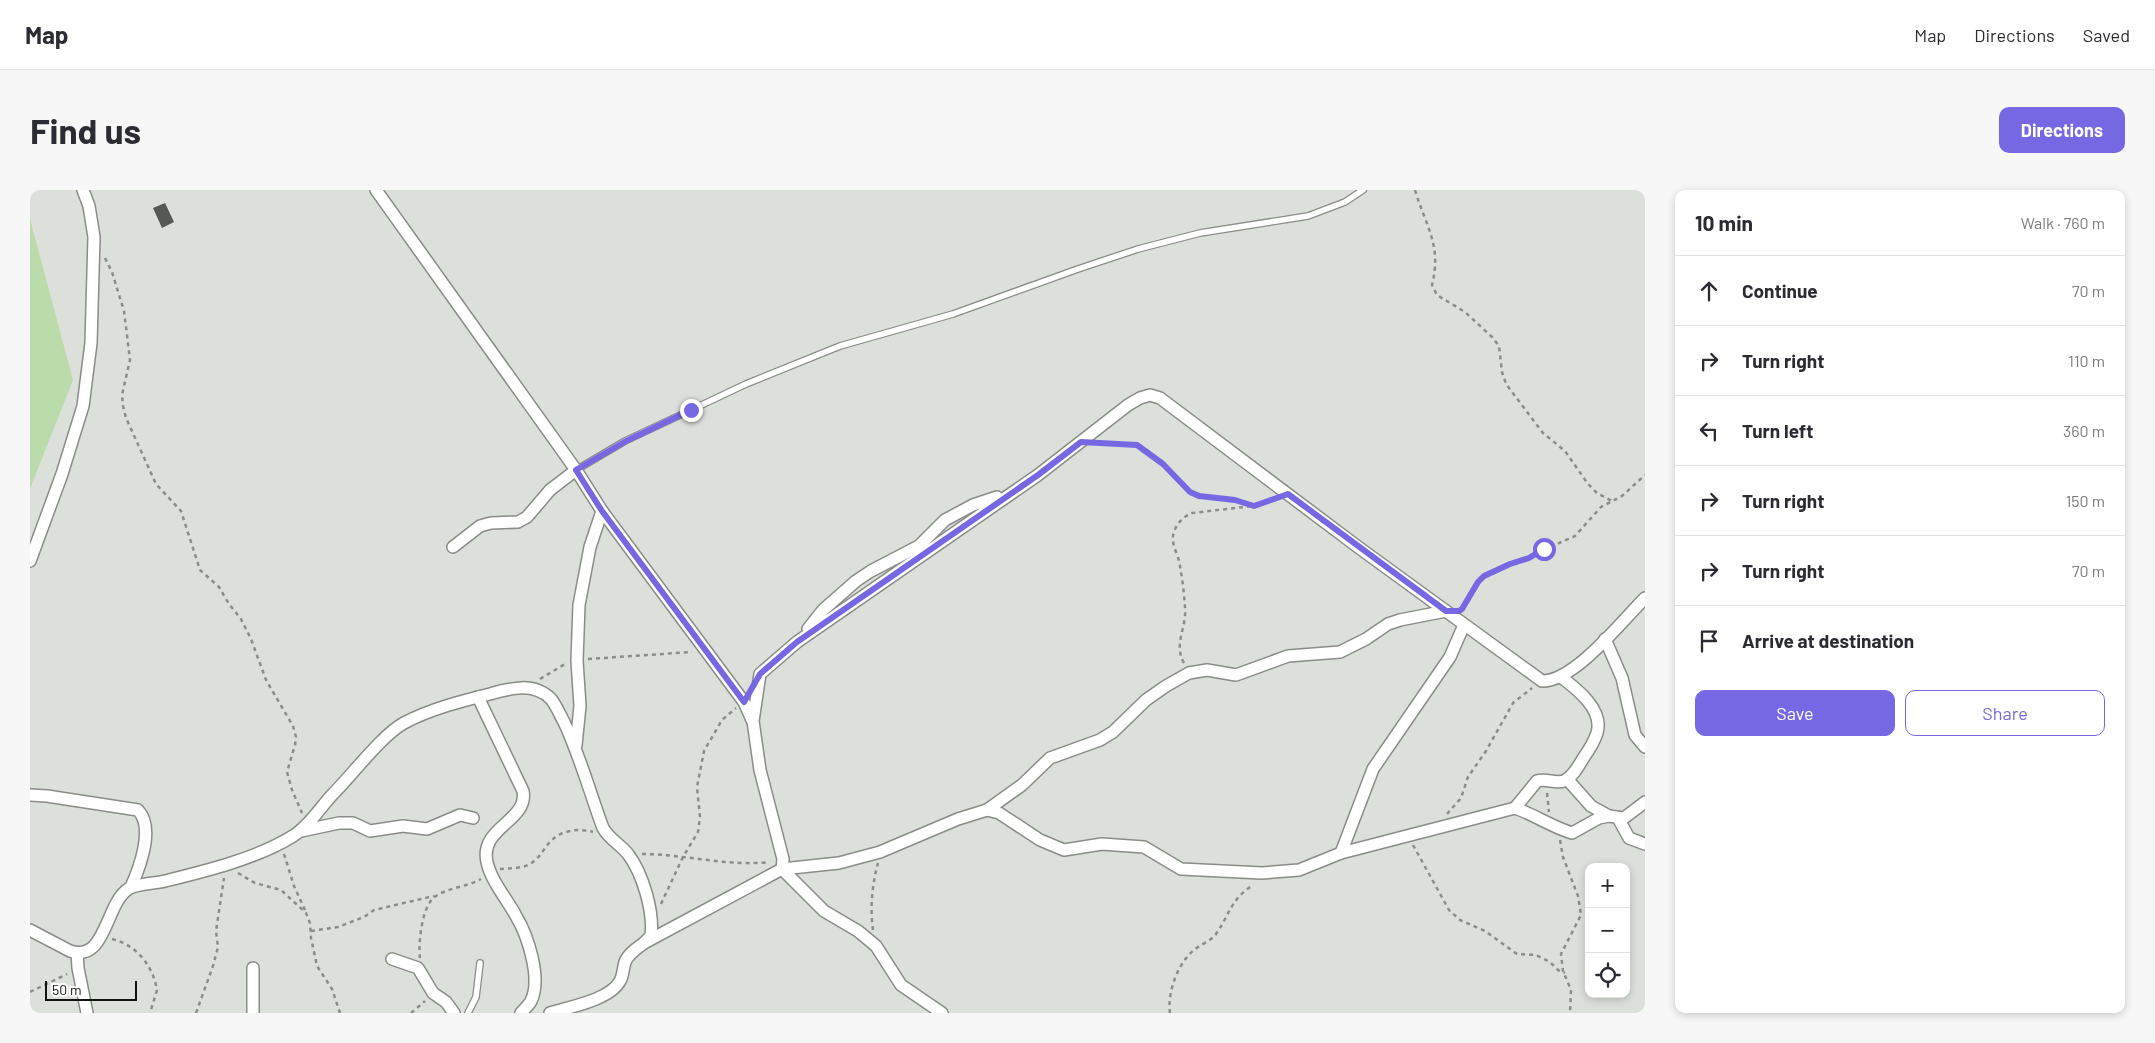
<!DOCTYPE html>
<meta charset="utf-8">
<style>
body{margin:0;font-family:Barlow,sans-serif;background:#f7f7f7;color:#2b2b33}
.controls{position:absolute;right:15px;bottom:15px;display:grid;overflow:hidden;border-radius:10px;box-shadow:0 2px 8px #0003}
.controls button{width:45px;height:45px;display:grid;place-items:center;padding:0;border:0;border-bottom:1px solid #e1e1e2;background:#fff;color:#2b2b33;font:25px sans-serif}
.scale{position:absolute;left:15px;bottom:12px;width:92px;box-sizing:border-box;padding-left:5px;border:2px solid #111311;border-top:0;font-size:14px;line-height:18px;white-space:nowrap;color:#111311;-webkit-text-stroke:4px #fff;paint-order:stroke}
.stop{position:absolute;width:15px;height:15px;margin:-11px;border:4px solid #7668e2;border-radius:50%;background:#fff}
.stop.end{background:#7668e2;border-color:#fff;box-shadow:0 1px 5px #0008}
.list{margin:0;padding:0;list-style:none}
h2{display:flex;justify-content:space-between;align-items:center;height:65px;margin:0;padding:0 20px;font-size:21px}
h2 small{font-size:16px;font-weight:400;color:#7c7c81}
.list li{display:grid;grid-template-columns:32px 1fr auto;gap:15px;align-items:center;box-sizing:border-box;height:70px;padding:0 20px;border-top:1px solid #e1e1e2}
.list b{display:block;font-size:19px;white-space:nowrap}
.list em{font-size:16px;font-style:normal;color:#7c7c81}
.actions{display:flex;gap:10px;padding:15px 20px}
.actions a{flex:1;padding:11px 0;border:1px solid #7668e2;border-radius:10px;text-align:center;font-size:18px;color:#7668e2}
.actions .main{background:#7668e2;color:#fff}
.icon{flex:none;width:28px;height:28px;fill:none;stroke:currentColor;stroke-width:2;stroke-linecap:round;stroke-linejoin:round}
.map{position:relative;flex:none;width:1615px;height:823px;overflow:hidden;border-radius:10px}
header{display:flex;align-items:center;gap:30px;box-sizing:border-box;height:70px;padding:0 25px;background:#fff;border-bottom:1px solid #e1e1e2}
header strong{font-size:24px}
nav{display:flex;gap:28px;margin-inline-start:auto;font-size:18px}
.intro{display:flex;align-items:center;justify-content:space-between;box-sizing:border-box;height:120px;padding:0 30px}
h1{margin:0;font-size:35px}
.button{padding:12px 22px;border-radius:10px;background:#7668e2;color:#fff;font-size:18px;font-weight:700}
main{display:flex;gap:30px;padding:0 30px}
aside{flex:1;background:#fff;border-radius:10px;box-shadow:0 2px 8px #0003}
.map>svg:first-child{display:block}
.green{fill:#bbdcaa}
.building{fill:#555854}
.lines{fill:none;stroke-linecap:round;stroke-linejoin:round}
.lane-casing{stroke:#898c87;stroke-width:8}
.street-casing{stroke:#898c87;stroke-width:14}
.path{stroke:#8a8d89;stroke-width:2.5;stroke-dasharray:4 4;stroke-linecap:butt}
.lane{stroke:#fff;stroke-width:5.5}
.street{stroke:#fff;stroke-width:11}
.route{stroke:#7668e2;stroke-width:6}
</style>
<header>
<strong>Map</strong>
<nav><a>Map</a><a>Directions</a><a>Saved</a></nav>
</header>
<div class="intro"><h1>Find us</h1><a class="button">Directions</a></div>
<main>
<div class="map">
<svg width="1615" height="823" viewBox="0 0 1615 823">
<rect width="100%" height="100%" fill="#dce0db"/>
<polygon class="green" points="0,29 43,190 0,299"/>
<polygon class="building" points="135,13 144,32 132,38 123,18"/>
<g class="lines">
<g class="lane-casing">
<g id="lane">
<polyline points="546,280 595,251 661,220 716,194 810,156 923,124 1048,79 1108,59 1170,43 1278,26 1315,12 1333,0"/>
<polyline points="438,823 446,807 450,773"/>
</g>
</g>
<g class="street-casing">
<g id="street">
<polyline points="346,0 546,280 572,321 714,512 722,530"/>
<polyline points="423,357 450,336 461,333 488,332 497,327 520,300 546,280"/>
<polyline points="0,371 32,284 53,216 61,153 64,47 59,16 53,0"/>
<polyline points="778,439 793,420 826,391 841,381 889,356 915,330 943,315 967,307"/>
<polyline points="1575,449 1592,488 1605,545 1615,557"/>
<path d="M448,507l45,94c6,30 -44,36 -36,71 4,19 20,37 29,54 12,20 26,63 15,85 -2,4 -7,8 -10,12"/>
<polyline points="546,555 550,516 547,471 549,415 560,357 572,321"/>
<polyline points="1537,589 1561,616 1579,626"/>
<path d="M0,605l17,1 91,14c17,18 1,59 -7,77"/>
<path d="M1485,618l22,-27c9,-3 18,3 27,0 9,-4 15,-16 20,-24 5,-7 10,-15 13,-24 7,-23 -20,-44 -36,-56"/>
<path d="M957,620l12,3 41,27 24,10 38,-6 42,3 37,22 81,4 37,-3 42,-17 174,-45c20,7 37,19 57,25l27,-15 10,-2 15,2 21,-16"/>
<polyline points="1588,628 1599,648 1615,654"/>
<polyline points="271,641 309,633 323,633 340,641 373,636 397,639 430,625 443,628"/>
<polyline points="1311,663 1343,579 1420,467 1434,435"/>
<polyline points="752,679 809,673 850,662 928,629 957,620 992,595 1020,568 1070,550 1083,542 1116,510 1136,496 1159,483 1177,480 1206,485 1258,466 1310,462 1336,449 1358,434 1370,430 1416,421"/>
<polyline points="752,679 794,721 828,741 846,756 871,795 912,823"/>
<path d="M0,740l40,21c36,12 35,-46 58,-62 10,-6 26,-5 37,-8 41,-10 93,-23 128,-45 16,-10 27,-28 39,-41 20,-20 50,-60 72,-72 26,-14 58,-22 86,-29 21,-6 44,-12 61,5 5,6 9,16 13,23 16,34 26,71 39,106 7,12 17,16 25,26 15,20 26,58 23,82l-6,6"/>
<polyline points="47,763 48,778 57,823"/>
<polyline points="362,769 388,778 403,803 416,812 424,823"/>
<polyline points="223,778 223,823"/>
<path d="M520,823c19,-6 60,-13 70,-32 3,-5 3,-12 5,-19 3,-8 12,-14 19,-19l138,-74 1,-10 -23,-89 -7,-49 7,-47 37,-32 241,-167 90,-70 12,-7 10,-3 10,3 198,149 184,134c32,1 81,-61 103,-83"/>
</g>
</g>
<g class="path">
<path d="M1385,0c11,37 27,55 17,95l5,10 28,17 27,25 7,9 3,26 4,12 37,49 22,18 23,33 9,9 15,8"/>
<polyline points="75,68 82,82 94,121 100,170 92,205 93,216 96,228 126,294 151,321 170,380 189,397 199,414 211,429 221,449 236,490 263,536 266,547 265,555 257,582 262,600 272,623"/>
<polyline points="1068,253 1107,255 1133,274 1160,302 1169,306 1205,310 1222,316"/>
<polyline points="1433,419 1448,392 1454,386 1545,346 1571,317 1592,306 1615,285"/>
<polyline points="558,469 662,462"/>
<path d="M1154,473c-11,-19 3,-35 1,-56 -1,-15 -3,-31 -6,-46 -2,-9 -9,-19 -5,-29 3,-9 9,-15 18,-19l61,-7 22,-7"/>
<polyline points="510,489 535,474"/>
<polyline points="1517,603 1519,622"/>
<polyline points="1417,624 1431,608 1438,587 1456,561 1483,513 1502,498"/>
<polyline points="1530,650 1533,667 1548,706 1551,725 1531,764 1533,781 1541,800 1540,823"/>
<polyline points="1383,655 1419,720 1430,730 1455,741 1487,764 1506,765 1520,772 1528,780 1535,783"/>
<polyline points="254,664 264,696 275,720"/>
<path d="M612,664c41,0 87,13 127,8"/>
<path d="M470,679c11,-1 26,0 34,-8 8,-6 11,-15 18,-21 10,-10 28,-12 41,-8"/>
<polyline points="208,683 225,693 251,700 276,723 280,733 281,748 287,776 302,799 310,823"/>
<polyline points="631,714 653,667 668,642 670,627 667,597 674,561 692,530 706,518"/>
<path d="M843,740c-3,-22 -1,-45 5,-67"/>
<polyline points="281,741 308,737 334,727 344,720 404,706"/>
<path d="M82,749c25,6 41,27 45,51l-7,23"/>
<path d="M390,768c-2,-15 2,-54 16,-62 14,-9 31,-9 45,-17"/>
<polyline points="0,802 37,784"/>
<polyline points="166,823 183,776 188,757 186,741 194,688"/>
<polyline points="381,823 395,811"/>
<path d="M1140,823c-3,-21 8,-50 24,-63 7,-6 17,-9 22,-16 14,-20 14,-34 37,-49"/>
</g>
<use href="#lane" class="lane"/>
<use href="#street" class="street"/>
</g>
<g class="lines">
<polyline class="route" points="661,220 596,251 546,280 572,321 714,512 730,484 767,452 1008,285 1051,252 1107,255 1133,274 1160,302 1169,306 1205,310 1224,316 1258,304 1416,421 1429,421 1432,419 1448,392 1454,386 1480,374 1499,368 1514,359"/>
</g>
</svg>
<div class="controls">
<button>+</button>
<button>−</button>
<button><svg class="icon" aria-label="locate" viewBox="0 0 24 24"><circle cx="12" cy="12" r="6"/><path d="M12 2v4M12 18v4M2 12h4M18 12h4"/></svg></button>
</div>
<div class="scale">50 m</div>
<div class="stop" style="left:1514px;top:359px"></div>
<div class="stop end" style="left:661px;top:220px"></div>
</div>
<aside>
<h2>10 min<small>Walk · 760 m</small></h2>
<ul class="list">
<li><svg class="icon" aria-label="ahead" viewBox="0 0 24 24"><path d="M12 20V5M6 11l6-6 6 6"/></svg><div><b>Continue</b></div><em>70 m</em></li>
<li><svg class="icon" aria-label="right" viewBox="0 0 24 24"><path d="M7 20v-9h11M14 6l5 5-5 5"/></svg><div><b>Turn right</b></div><em>110 m</em></li>
<li><svg class="icon" aria-label="left" viewBox="0 0 24 24"><path d="M17 20v-9H6M10 6l-5 5 5 5"/></svg><div><b>Turn left</b></div><em>360 m</em></li>
<li><svg class="icon" aria-label="right" viewBox="0 0 24 24"><path d="M7 20v-9h11M14 6l5 5-5 5"/></svg><div><b>Turn right</b></div><em>150 m</em></li>
<li><svg class="icon" aria-label="right" viewBox="0 0 24 24"><path d="M7 20v-9h11M14 6l5 5-5 5"/></svg><div><b>Turn right</b></div><em>70 m</em></li>
<li><svg class="icon" aria-label="arrive" viewBox="0 0 24 24"><path d="M6 21V4h12l-3 4 3 4H6"/></svg><div><b>Arrive at destination</b></div></li>
</ul>
<div class="actions"><a class="main">Save</a><a>Share</a></div>
</aside>
</main>
